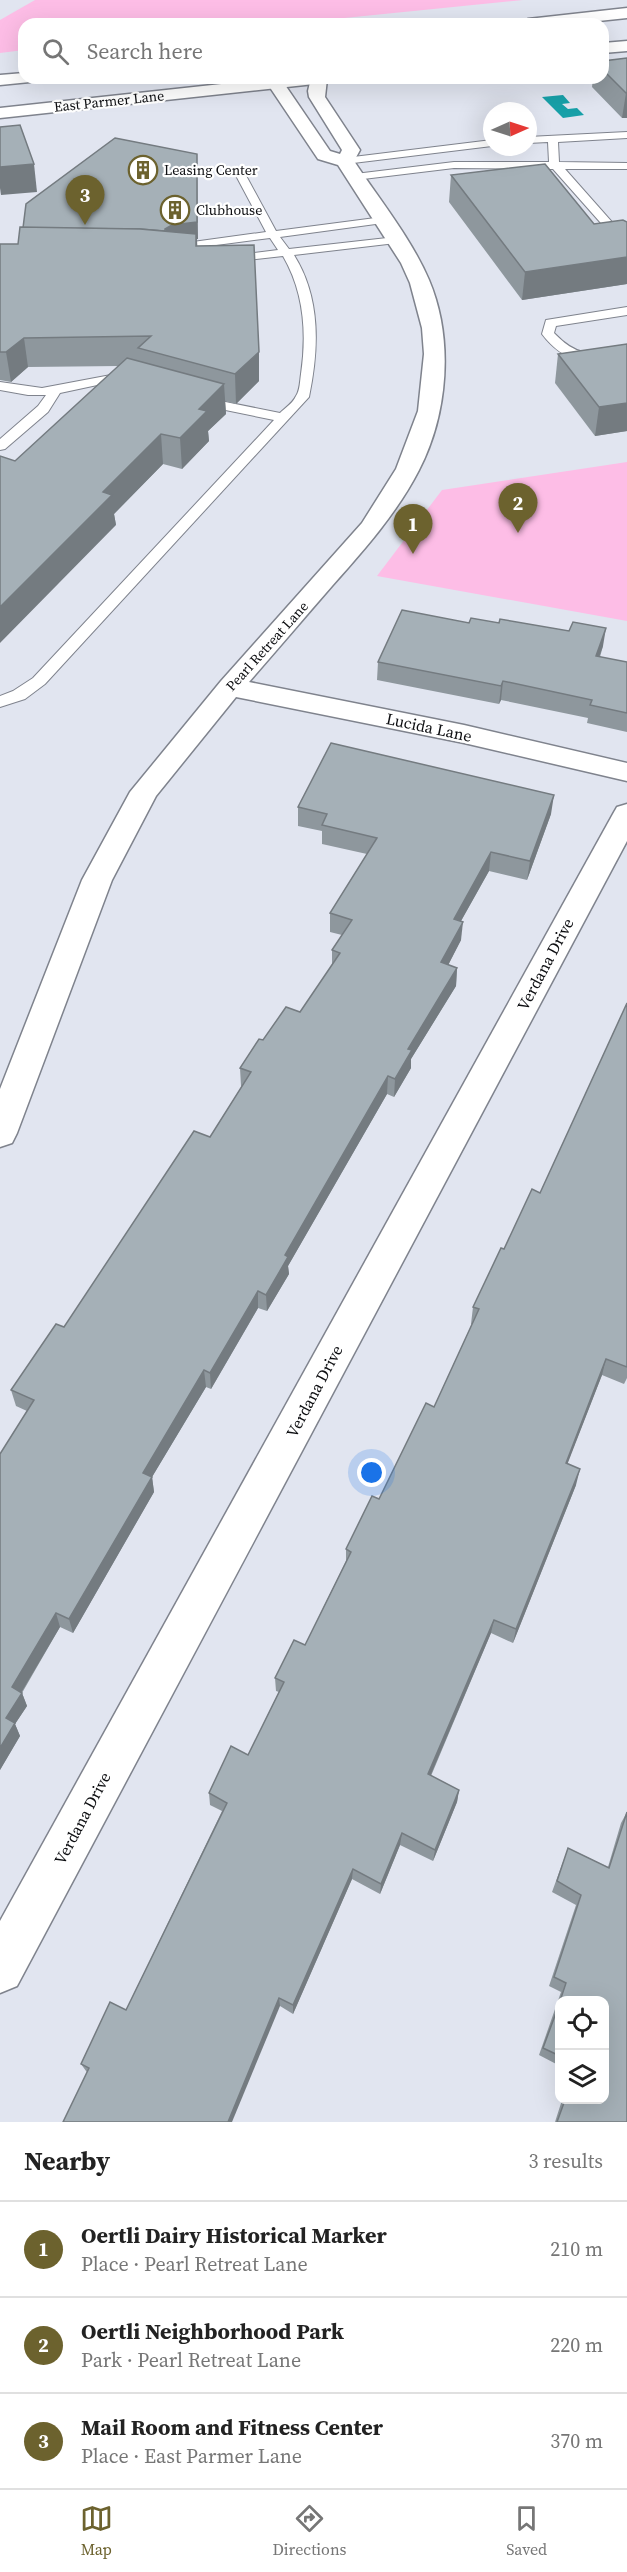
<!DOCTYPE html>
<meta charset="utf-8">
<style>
body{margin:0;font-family:"Source Serif 4",serif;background:#f2f2f2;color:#222}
.controls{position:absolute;right:18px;bottom:18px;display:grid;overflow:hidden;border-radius:12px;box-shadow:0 6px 24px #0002}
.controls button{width:54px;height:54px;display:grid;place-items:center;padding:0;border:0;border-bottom:2px solid #e0e0e0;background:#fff;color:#222;font:30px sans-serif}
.compass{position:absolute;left:483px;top:102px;width:54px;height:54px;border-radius:50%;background:#fff;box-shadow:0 6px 24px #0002;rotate:87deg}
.you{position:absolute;left:372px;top:1473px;width:21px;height:21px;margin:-15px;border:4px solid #fff;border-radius:50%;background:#1a73e8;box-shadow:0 0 0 9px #1a73e833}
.badge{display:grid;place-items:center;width:39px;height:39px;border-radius:50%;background:#6c622e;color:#fff;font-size:20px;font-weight:700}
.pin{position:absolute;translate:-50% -50px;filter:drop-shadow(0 2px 3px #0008)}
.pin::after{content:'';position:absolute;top:32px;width:21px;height:18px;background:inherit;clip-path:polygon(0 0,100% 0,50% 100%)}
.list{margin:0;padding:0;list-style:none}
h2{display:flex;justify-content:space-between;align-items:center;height:78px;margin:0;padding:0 24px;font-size:26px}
h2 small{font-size:20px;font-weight:400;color:#767676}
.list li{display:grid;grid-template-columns:39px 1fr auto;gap:18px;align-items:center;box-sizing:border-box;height:96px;padding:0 24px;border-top:2px solid #e0e0e0}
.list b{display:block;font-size:22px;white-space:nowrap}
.list p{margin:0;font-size:20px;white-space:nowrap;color:#767676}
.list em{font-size:20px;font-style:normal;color:#767676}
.icon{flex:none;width:33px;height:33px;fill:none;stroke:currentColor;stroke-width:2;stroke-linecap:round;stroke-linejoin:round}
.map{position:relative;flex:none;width:627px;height:2122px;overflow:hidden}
.search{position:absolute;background:#fff;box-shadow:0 6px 24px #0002;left:18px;right:18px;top:18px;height:66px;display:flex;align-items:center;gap:15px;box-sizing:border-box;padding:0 21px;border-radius:18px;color:#767676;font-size:22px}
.sheet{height:366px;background:#fff}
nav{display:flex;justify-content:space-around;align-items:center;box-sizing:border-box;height:84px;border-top:2px solid #e0e0e0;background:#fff;font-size:16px;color:#767676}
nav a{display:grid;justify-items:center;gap:3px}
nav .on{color:#6c622e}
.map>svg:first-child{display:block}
.green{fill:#fdbde6}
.water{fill:#17a0a8}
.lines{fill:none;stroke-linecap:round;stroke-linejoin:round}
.lane-casing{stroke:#7f838d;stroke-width:2}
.street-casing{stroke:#7f838d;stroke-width:3}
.primary-casing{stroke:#7f838d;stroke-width:3}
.lane{fill:#fff;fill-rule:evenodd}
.street{fill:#fff;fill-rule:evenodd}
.primary{fill:#fff;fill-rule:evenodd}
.wall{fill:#8e979d}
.shaded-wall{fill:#747b80}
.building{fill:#a5b0b7;stroke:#747b80;stroke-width:1.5}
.labels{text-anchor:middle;stroke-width:4.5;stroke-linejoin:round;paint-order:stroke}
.far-street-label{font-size:14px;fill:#0d0e11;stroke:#fff}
.far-poi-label{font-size:14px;fill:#0d0e11;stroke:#fff;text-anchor:start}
.street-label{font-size:16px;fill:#0d0e11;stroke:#fff}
</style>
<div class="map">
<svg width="627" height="2122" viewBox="0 0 627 2122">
<rect width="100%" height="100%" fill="#e1e5f0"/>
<g class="green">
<polygon points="35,0 523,0 285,24 24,24 24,50 0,53 0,20"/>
<polygon points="627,462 627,621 377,576 442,490"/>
</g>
<polygon class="water" points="563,95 570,103 562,104 568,109 577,108 584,115 563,118 542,97"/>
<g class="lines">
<g class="lane-casing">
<g id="lane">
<polygon points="627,132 627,138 558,142 559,162 627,163 627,169 565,169 627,239 627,249 623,248 553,169 454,168 355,180 350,177 355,174 454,162 549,162 548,142 528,143 528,137"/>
<polygon points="492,140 492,146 345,164 340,161 345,158"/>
<path d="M238,167l5,3 33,61 107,-14 6,3 -6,3 -103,14 9,12 107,-12 6,3 -6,3 -102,12c27,43 25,94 15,142l-264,287 -20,15 -25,8v-11l13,-5 20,-13 241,-258 -78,-16 -2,-3 2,-3 5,-1 79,16c5,-5 13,-10 16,-17 4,-5 4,-16 5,-22 6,-41 3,-82 -18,-118l-53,6 -6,-3 6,-3 48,-6 -8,-12 -99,13 -6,-3 6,-3 95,-13 -33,-62z"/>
<path d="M627,307v8l-71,11 -2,7c26,27 40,21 73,15v8c-37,6 -60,11 -85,-22l4,-14z"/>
<polygon points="111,375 129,377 135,381 129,385 102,384 60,393 48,412 5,449 0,450 0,439 38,406 46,395 28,395 0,390 0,382 42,388"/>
</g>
</g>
<g class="street-casing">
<g id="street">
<path d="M275,78l6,1 49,72 10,3 2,-4 -33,-53 -1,-6 3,-13 16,1 -2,18 35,53 -6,11c25,38 57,77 75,119 25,59 19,134 -10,190 -22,43 -55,80 -87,116 -28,32 -55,64 -83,96l215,43 163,38v18l-163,-38 -228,-46 -80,99 -44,84 -95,253 -5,10 -12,4v-58l82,-209 48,-88 91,-111 141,-158 34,-54 22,-58 6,-57 -2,-26 -12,-45 -9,-20 -63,-98 -20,-6 -51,-76z"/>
<polygon points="627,804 627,841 17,1986 0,1993 0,1921 613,814 617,807"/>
</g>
</g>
<g class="primary-casing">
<g id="primary">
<polygon points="627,8 627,18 570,24 520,24 528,19"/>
<polygon points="627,41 627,51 603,53 603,43"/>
<polygon points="24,73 24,78 32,78 30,82 0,85 0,75"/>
<polygon points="278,78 332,78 324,83 0,118 0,108"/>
</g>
</g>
<use href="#lane" class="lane"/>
<use href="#street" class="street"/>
<use href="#primary" class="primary"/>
</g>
<g class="wall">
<polygon points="627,58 627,118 622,118 592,87 593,78 603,78 603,61"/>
<polygon points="197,171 197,246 259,381 236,404 225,401 226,414 208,431 209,441 182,469 163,464 114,514 116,525 15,461 119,366 28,367 11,382 0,380 0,244 18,244 23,228"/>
<polygon points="451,175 594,224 627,222 627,284 522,300 449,202"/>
<polygon points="627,344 627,431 595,436 555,383 558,354"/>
<polygon points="603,646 600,657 627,662 627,732 587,723 588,718 501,700 499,704 377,680 378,662"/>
<polygon points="298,807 551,814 527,880 489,871 461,921 461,940 448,965 457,968 456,986 411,1059 411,1068 394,1097 387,1094 288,1266 289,1274 267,1311 258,1308 211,1389 206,1387 152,1477 154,1492 73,1633 60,1627 22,1693 27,1706 15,1724 20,1736 0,1770 27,1411 16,1406 11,1390 64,1327 210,1137 242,1086 241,1086 240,1068 263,1040 300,1012 332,966 332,950 342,935 330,932 330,913 367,854 322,844 322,831 298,826"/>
<polygon points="627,1003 627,1378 624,1384 602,1375 567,1464 576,1485 513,1643 491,1633 431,1776 459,1790 457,1802 433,1861 400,1845 380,1894 352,1879 293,2014 280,2006 87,2072 86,2071 81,2064 126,2010 222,1811 210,1805 209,1793 248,1755 279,1692 276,1691 275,1678 305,1645 346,1561 346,1549 379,1499 434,1407 472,1324 471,1324 473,1307 504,1249 540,1193"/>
<polygon points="627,1812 627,2122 555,2122 562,2100 604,2100 604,2001 560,2001 560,2066 539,2055 561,1992 549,1986 576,1905 552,1892 568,1848 608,1867 621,1823"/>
</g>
<g class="shaded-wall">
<polygon points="626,93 627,93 627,118 622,118"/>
<polygon points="197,154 198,239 197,239 198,262 173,242 165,229 172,225"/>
<polygon points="34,164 37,192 1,195 0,188 0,167"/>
<polygon points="627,257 627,284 522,300 525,272"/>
<polygon points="24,338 28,367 11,382 6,352"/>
<polygon points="259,352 259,381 236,404 235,374"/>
<polygon points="224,384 226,414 208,431 209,441 182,469 180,438 199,409"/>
<polygon points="627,403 627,431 595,436 599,407"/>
<polygon points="161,434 163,464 114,514 116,525 0,643 0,607 103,492"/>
<polygon points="606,628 603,646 593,674 596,656"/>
<polygon points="503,681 501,700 499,704 501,686"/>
<polygon points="554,795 551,814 527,880 530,861"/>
<polygon points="491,852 489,871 452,937 454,919"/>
<polygon points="463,922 461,940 440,981 441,962"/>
<polygon points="457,968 456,986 411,1059 411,1068 394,1097 395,1079 408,1049"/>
<polygon points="388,1076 387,1094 288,1266 289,1274 267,1311 266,1295 285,1255"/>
<polygon points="258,1291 258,1308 211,1389 210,1373"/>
<polygon points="606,1359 602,1375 562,1478 566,1463"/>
<polygon points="204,1370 206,1387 152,1477 154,1492 73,1633 69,1619 143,1473"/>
<polygon points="580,1469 576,1485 513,1643 516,1629"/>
<polygon points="56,1613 60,1627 18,1698 22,1693 27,1706 15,1724 20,1736 0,1770 0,1748 12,1687"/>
<polygon points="494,1620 491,1633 426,1786 428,1774"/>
<polygon points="459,1790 457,1802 433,1861 435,1850"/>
<polygon points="402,1833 400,1845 380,1894 381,1884"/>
<polygon points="353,1869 352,1879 293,2014 293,2005"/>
<polygon points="279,1998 280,2006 232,2122 228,2122"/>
</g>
<g class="building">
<polygon points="627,58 627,93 626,93 603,70 603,61"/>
<polygon points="20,125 34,164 0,167 0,127"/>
<polygon points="115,138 197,154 197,222 172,225 165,229 165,231 140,229 23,228 26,204"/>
<polygon points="545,164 594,224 623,220 627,222 627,257 525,272 451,175"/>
<polygon points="20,227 140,229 196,234 196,246 254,245 259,352 235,374 138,348 151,336 24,338 6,352 0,352 0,244 18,244"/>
<polygon points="627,344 627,403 599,407 558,354"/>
<polygon points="127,358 224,384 199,409 207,411 180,438 161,434 103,492 112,495 0,607 0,456 15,461"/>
<polygon points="402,610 469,623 471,618 499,623 500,619 569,631 573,622 606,628 596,656 627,662 627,713 590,705 592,700 503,681 501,686 378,662"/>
<polygon points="331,743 554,795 530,861 491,852 454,919 463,922 441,962 457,968 408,1049 412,1050 395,1079 388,1076 285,1255 288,1257 266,1295 258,1291 210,1373 204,1370 143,1473 152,1477 69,1619 56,1613 12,1687 22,1693 6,1718 15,1723 0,1748 0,1454 34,1400 11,1390 56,1324 64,1327 194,1131 210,1137 251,1072 240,1068 259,1039 263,1040 286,1007 300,1012 340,953 332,950 352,920 330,913 377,838 322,825 327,814 298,807"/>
<polygon points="627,1003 627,1367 606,1359 566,1463 580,1469 516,1629 494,1620 428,1774 459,1790 435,1850 402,1833 381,1884 353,1869 293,2005 279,1998 228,2122 63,2122 89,2068 81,2064 110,2002 126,2010 227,1803 209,1793 231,1746 248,1755 284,1682 275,1678 294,1640 305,1645 351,1552 346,1549 372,1496 379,1499 426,1403 434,1407 479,1309 473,1307 501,1248 504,1249 532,1189 540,1193"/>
<polygon points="627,1812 627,2122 557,2122 565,2100 604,2100 604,2001 560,2001 566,1983 554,1977 581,1895 557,1881 568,1848 609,1868"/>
<polygon points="560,2002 560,2056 543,2048"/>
</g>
<defs>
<g id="building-ring" transform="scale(1.5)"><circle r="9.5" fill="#fff" stroke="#6c622e" stroke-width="1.5"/><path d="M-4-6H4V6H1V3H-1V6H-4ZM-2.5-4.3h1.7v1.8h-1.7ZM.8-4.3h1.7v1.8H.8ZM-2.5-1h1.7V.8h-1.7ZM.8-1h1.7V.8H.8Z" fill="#6c622e"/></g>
</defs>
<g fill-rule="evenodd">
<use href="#building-ring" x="143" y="170"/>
<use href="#building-ring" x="175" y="210"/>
</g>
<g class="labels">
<g class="far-street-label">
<text transform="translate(109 101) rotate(-6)" y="5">East Parmer Lane</text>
<text transform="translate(267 646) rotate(-48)" y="5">Pearl Retreat Lane</text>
</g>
<g class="far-poi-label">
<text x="164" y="175">Leasing Center</text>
<text x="196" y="215">Clubhouse</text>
</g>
<g class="street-label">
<text transform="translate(429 727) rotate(12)" y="6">Lucida Lane</text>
<text transform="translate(545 964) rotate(-62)" y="6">Verdana Drive</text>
<text transform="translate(314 1391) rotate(-62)" y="6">Verdana Drive</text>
<text transform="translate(82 1818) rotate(-62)" y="6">Verdana Drive</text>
</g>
</g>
</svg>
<div class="controls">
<button><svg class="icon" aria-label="locate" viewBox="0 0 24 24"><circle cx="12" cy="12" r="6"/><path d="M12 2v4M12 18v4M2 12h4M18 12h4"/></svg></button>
<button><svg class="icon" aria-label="layers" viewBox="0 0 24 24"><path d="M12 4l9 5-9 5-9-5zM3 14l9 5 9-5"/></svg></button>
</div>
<svg class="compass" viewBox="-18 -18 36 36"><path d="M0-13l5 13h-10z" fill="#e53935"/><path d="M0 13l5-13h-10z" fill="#767676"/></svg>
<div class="you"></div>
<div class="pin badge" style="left:413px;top:554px">1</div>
<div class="pin badge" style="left:518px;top:533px">2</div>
<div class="pin badge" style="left:85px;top:225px">3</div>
<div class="search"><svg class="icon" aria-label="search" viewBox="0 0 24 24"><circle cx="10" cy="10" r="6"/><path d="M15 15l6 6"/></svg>Search here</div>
</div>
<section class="sheet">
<h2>Nearby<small>3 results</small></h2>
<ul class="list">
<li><span class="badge">1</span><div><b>Oertli Dairy Historical Marker</b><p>Place · Pearl Retreat Lane</p></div><em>210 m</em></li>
<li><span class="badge">2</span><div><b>Oertli Neighborhood Park</b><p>Park · Pearl Retreat Lane</p></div><em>220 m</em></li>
<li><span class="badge">3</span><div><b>Mail Room and Fitness Center</b><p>Place · East Parmer Lane</p></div><em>370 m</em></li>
</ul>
</section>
<nav>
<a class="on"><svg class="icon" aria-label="map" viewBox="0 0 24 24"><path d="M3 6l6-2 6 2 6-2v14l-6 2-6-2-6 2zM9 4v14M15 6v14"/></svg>Map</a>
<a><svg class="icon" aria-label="directions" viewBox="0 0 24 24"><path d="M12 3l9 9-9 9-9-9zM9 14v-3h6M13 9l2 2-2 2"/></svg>Directions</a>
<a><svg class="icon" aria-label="saved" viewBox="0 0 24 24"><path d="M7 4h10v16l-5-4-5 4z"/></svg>Saved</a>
</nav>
